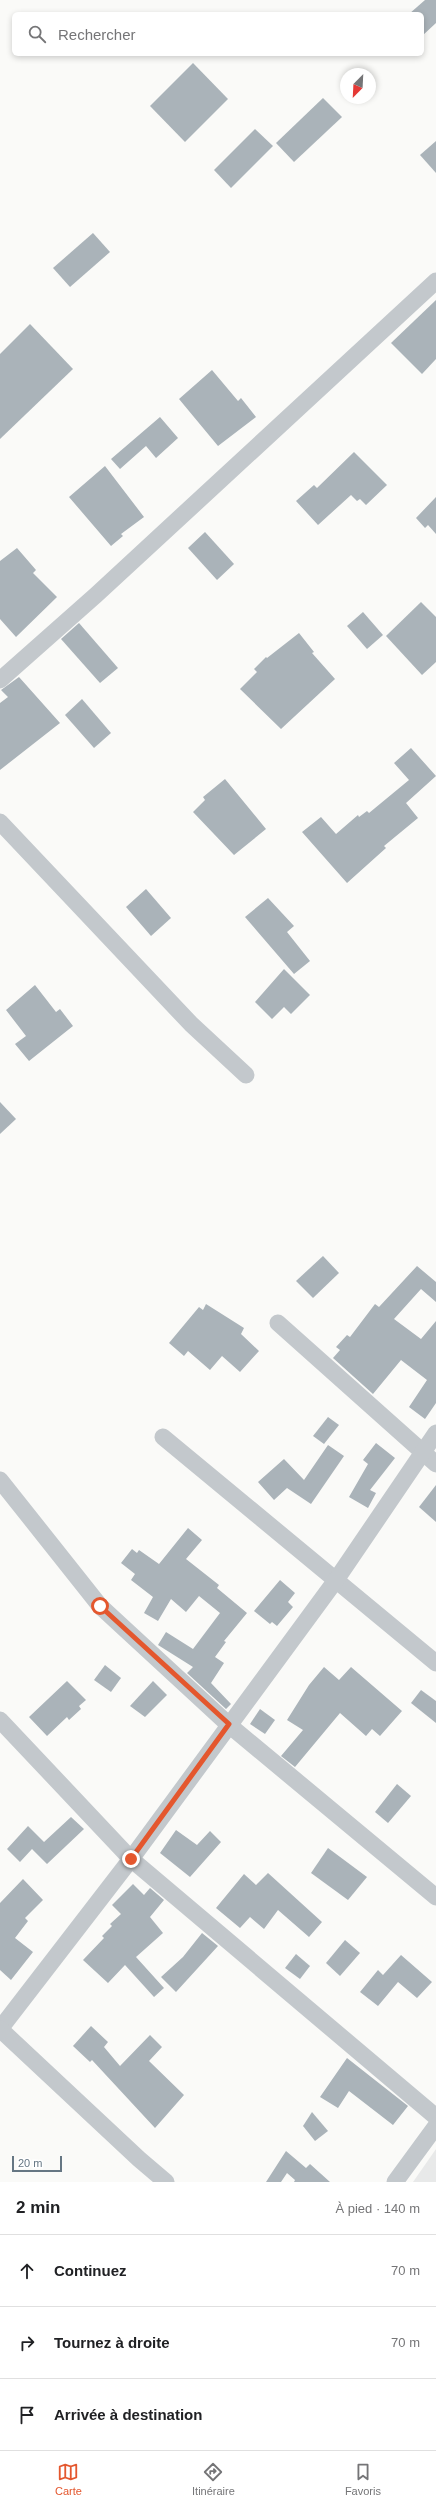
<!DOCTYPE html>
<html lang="fr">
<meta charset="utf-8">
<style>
body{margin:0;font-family:Arial,sans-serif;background:#f2f2f2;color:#202124}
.compass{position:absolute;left:340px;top:68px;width:36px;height:36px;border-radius:50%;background:#fff;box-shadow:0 2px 6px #0003;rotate:204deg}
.scale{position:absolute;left:12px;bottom:10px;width:50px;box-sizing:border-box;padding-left:4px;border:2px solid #657683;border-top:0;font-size:11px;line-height:14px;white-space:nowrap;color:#657683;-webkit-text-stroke:3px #fff;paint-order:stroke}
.stop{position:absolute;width:12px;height:12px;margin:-9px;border:3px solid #e4572e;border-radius:50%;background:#fff}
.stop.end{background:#e4572e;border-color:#fff;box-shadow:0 1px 4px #0008}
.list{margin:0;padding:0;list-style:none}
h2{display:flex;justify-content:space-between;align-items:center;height:52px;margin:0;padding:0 16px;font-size:17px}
h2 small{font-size:13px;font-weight:400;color:#757577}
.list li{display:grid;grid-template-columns:26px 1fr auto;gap:12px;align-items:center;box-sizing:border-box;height:72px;padding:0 16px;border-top:1px solid #e0e0e0}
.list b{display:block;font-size:15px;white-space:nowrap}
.list em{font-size:13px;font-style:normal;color:#757577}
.icon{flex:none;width:22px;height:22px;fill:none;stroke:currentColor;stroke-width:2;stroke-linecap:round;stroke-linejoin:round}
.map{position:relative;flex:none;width:436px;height:2182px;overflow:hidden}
.search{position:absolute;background:#fff;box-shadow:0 2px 6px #0003;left:12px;right:12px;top:12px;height:44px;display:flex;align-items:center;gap:10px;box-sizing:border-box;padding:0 14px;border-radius:6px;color:#757577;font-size:15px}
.sheet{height:268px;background:#fff}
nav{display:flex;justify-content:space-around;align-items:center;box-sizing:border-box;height:56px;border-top:1px solid #e0e0e0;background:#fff;font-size:11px;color:#757577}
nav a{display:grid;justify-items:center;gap:2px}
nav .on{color:#e4572e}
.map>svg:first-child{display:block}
.built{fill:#e8e9e9}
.building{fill:#aab3b9}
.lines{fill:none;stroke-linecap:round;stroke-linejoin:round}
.minor{stroke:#c3c8cc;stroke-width:17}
.route{stroke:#e4572e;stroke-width:5}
</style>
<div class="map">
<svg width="436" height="2182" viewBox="0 0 436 2182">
<rect width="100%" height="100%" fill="#fafaf8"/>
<polygon class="built" points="436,2149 436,2182 413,2182"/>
<g class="building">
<polygon points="425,0 436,0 436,23 422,36 422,14 409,14"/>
<polygon points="193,63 228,99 185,142 150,106"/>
<polygon points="323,98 342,117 294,162 276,143"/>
<polygon points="255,129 273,146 231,188 214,170"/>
<polygon points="436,141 436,173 420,155"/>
<polygon points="93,233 110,252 70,287 53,268"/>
<polygon points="436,300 436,359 422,374 391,343"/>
<polygon points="30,324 73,369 0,439 0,354"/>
<polygon points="212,370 238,401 241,398 256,417 218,446 179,399"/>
<polygon points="160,417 178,438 156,458 146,446 120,469 111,459"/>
<polygon points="354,452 387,485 366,505 360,499 357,501 351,495 318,525 296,501 314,485 317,488"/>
<polygon points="105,466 144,517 121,534 123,536 111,546 69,497"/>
<polygon points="436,497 436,534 428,525 425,528 416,518"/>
<polygon points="205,532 234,564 217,580 188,548"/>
<polygon points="17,548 36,570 33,573 57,597 16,637 0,619 0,561"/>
<polygon points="421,602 436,617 436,662 422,675 386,636"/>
<polygon points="363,612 383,635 367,649 347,626"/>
<polygon points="79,623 118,668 100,683 61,639"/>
<polygon points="299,633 314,652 312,653 335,679 281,729 240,689 257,672 254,669 266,657 267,658"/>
<polygon points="19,677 60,723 0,770 0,703 8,697 1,690"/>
<polygon points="82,699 111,733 94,748 65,715"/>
<polygon points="411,748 436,776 406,803 418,818 384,846 386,848 347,883 302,832 321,817 336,834 358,815 359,817 367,811 369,813 409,780 394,763"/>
<polygon points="225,779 266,829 234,855 193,812 205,800 203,797"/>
<polygon points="146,889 171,918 151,936 126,907"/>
<polygon points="268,898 294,926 287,932 310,961 294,974 245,917"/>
<polygon points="284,969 310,995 291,1014 284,1007 272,1019 255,1002"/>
<polygon points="35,985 56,1012 60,1009 73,1026 29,1061 15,1044 26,1036 6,1010"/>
<polygon points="0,1102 16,1119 0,1134"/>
<polygon points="323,1256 339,1273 313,1298 296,1281"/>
<polygon points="417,1266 436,1282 436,1302 421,1289 394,1319 421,1339 436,1321 436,1403 425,1419 409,1407 427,1380 401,1360 373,1394 333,1358 340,1350 336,1347 347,1335 350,1337 375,1304 379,1307"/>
<polygon points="206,1304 244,1328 241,1334 259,1351 240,1372 222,1356 210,1370 188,1351 184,1356 169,1343 199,1307 203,1310"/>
<polygon points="328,1417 339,1425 324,1444 313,1436"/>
<polygon points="376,1443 395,1458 370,1490 376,1493 368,1508 349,1497 368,1464 363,1460"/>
<polygon points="328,1445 344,1456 311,1504 287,1488 274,1500 258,1482 284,1459 304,1480"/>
<polygon points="436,1485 436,1522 419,1507"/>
<polygon points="188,1528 202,1540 186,1559 219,1585 217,1588 247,1613 224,1641 226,1642 215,1657 224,1663 211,1683 231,1704 226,1709 187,1673 193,1667 158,1645 166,1632 193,1649 220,1613 199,1596 186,1612 171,1599 158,1621 144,1613 153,1597 131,1580 135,1574 121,1563 132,1549 137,1553 139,1550 159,1564"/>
<polygon points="280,1580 295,1593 288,1602 293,1607 277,1626 272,1622 270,1624 254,1611"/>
<polygon points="105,1665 121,1678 111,1692 94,1680"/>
<polygon points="324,1667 339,1680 351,1667 402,1711 380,1736 372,1729 366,1736 340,1713 295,1767 281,1756 303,1730 287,1720 309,1685"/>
<polygon points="67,1681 86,1700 79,1706 81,1709 69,1720 67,1717 47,1736 29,1717"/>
<polygon points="153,1681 167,1695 145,1717 130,1706"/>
<polygon points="421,1690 436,1701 436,1723 411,1703"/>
<polygon points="260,1709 275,1720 265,1734 250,1724"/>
<polygon points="397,1784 411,1796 388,1823 375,1812"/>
<polygon points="71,1817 84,1829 47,1864 32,1849 20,1862 7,1849 28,1826 44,1842"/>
<polygon points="176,1830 197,1845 210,1831 221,1842 190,1877 160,1853"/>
<polygon points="328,1848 367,1877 348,1900 311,1873"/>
<polygon points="268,1873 322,1922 309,1937 278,1910 264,1929 250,1917 240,1928 216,1908 244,1874 256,1885"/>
<polygon points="23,1879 43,1900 25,1918 28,1921 15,1938 33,1952 11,1980 0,1970 0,1903"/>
<polygon points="133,1884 144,1895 150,1888 164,1900 150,1917 163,1933 136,1957 164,1988 154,1997 125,1965 108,1983 83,1960 104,1938 102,1936 112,1926 110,1924 121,1914 112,1905"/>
<polygon points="202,1933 218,1946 176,1992 161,1977 183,1957"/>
<polygon points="345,1940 360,1953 340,1976 326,1963"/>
<polygon points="296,1954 310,1966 300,1979 285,1968"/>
<polygon points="401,1955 432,1982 417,1998 398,1982 378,2006 360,1992 378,1970 383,1975"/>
<polygon points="91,2026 108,2042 104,2047 120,2066 150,2035 162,2047 149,2061 184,2095 155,2128 92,2060 90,2062 73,2046"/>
<polygon points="347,2058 408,2106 393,2125 349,2091 338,2108 320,2097"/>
<polygon points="312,2112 328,2131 315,2141 303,2126"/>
<polygon points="286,2151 306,2168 310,2164 330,2182 294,2182 295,2180 287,2173 281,2182 266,2182"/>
</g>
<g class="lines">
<g class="minor">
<polyline points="0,680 96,595 436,281"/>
<polyline points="0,822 191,1024 246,1075"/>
<polyline points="278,1323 436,1464"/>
<polyline points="163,1437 436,1663"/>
<polyline points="0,1480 100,1606 229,1725 436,1897"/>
<polyline points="0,1720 131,1859 436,2117"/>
<polyline points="0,2029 131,1859 336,1580 436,1433"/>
<polyline points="0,2029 139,2159 166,2182"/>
<polyline points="395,2182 436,2126"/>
</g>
</g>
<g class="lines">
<polyline class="route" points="100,1606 229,1724 131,1859"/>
</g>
</svg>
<svg class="compass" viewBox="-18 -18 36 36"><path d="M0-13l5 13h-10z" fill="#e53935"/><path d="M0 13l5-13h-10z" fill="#757577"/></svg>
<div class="scale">20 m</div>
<div class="stop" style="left:100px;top:1606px"></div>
<div class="stop end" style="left:131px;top:1859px"></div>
<div class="search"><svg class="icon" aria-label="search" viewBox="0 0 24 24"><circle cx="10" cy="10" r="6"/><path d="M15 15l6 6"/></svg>Rechercher</div>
</div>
<section class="sheet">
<h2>2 min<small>À pied · 140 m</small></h2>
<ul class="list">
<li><svg class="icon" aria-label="ahead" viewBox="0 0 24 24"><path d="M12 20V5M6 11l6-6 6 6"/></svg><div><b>Continuez</b></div><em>70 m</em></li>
<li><svg class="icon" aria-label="right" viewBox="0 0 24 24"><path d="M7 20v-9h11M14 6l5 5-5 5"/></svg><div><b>Tournez à droite</b></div><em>70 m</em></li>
<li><svg class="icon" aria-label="arrive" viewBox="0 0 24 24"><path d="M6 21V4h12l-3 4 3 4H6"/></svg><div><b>Arrivée à destination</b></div></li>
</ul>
</section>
<nav>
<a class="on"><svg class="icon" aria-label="map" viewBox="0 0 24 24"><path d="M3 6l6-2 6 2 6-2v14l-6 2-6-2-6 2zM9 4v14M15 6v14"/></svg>Carte</a>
<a><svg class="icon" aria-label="directions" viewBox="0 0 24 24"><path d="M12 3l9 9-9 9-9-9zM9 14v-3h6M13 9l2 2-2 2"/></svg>Itinéraire</a>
<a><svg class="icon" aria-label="saved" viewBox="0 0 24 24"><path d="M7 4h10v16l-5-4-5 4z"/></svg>Favoris</a>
</nav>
